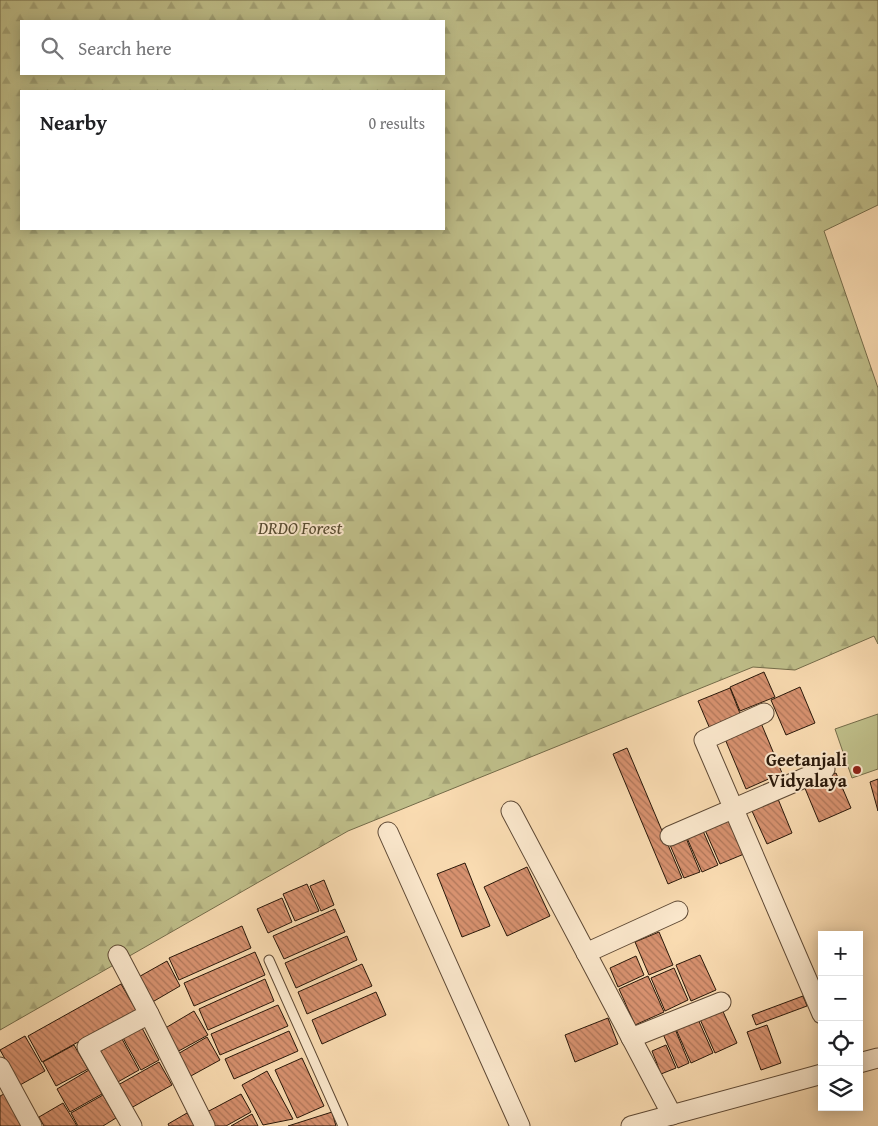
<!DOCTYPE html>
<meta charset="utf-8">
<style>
body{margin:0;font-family:"Gentium Book Plus",serif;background:#f2f2f2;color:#202124}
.controls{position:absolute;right:15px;bottom:15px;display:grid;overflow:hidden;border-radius:0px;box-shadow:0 2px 12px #0003}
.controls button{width:45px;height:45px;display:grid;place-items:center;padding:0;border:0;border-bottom:1px solid #e0e0e0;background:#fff;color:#202124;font:25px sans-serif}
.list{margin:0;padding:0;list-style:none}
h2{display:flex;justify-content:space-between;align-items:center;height:65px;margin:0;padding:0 20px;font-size:21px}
h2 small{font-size:16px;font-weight:400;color:#757577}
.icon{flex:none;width:28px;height:28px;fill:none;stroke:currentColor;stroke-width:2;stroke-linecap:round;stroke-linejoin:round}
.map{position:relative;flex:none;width:878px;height:1126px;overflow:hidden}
.search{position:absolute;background:#fff;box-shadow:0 2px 12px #0003;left:20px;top:20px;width:425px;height:55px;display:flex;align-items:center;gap:12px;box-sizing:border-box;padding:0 18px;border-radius:0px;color:#757577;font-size:19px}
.panel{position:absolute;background:#fff;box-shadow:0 2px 12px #0003;left:20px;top:90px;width:425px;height:140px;border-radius:0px}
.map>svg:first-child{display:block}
.green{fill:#c0c08b;stroke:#746c4a}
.forest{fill:url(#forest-firs);stroke:#746c4a;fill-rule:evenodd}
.building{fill:url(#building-back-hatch);stroke:#281709}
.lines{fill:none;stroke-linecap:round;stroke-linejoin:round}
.service-casing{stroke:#5d4834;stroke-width:11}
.minor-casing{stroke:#5d4834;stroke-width:21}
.service{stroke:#fce9ce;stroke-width:9}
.minor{stroke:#fce9ce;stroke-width:19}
.poi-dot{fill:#8f2418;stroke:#fce9ce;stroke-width:2}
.labels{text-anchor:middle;stroke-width:4;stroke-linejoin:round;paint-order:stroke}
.park-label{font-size:18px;font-style:italic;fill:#564a30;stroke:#fce9ce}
.poi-label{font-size:18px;font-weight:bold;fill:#281709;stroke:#fce9ce;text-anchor:end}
</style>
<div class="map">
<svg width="878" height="1126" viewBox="0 0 878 1126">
<defs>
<pattern id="forest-firs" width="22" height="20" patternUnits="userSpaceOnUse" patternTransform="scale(1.25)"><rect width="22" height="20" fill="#c0c08b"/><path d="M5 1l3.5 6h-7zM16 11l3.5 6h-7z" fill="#a5a477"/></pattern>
<pattern id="building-back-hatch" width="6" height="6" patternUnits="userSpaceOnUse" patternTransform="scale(1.25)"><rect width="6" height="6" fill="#d89270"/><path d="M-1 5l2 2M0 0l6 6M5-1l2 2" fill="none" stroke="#af765a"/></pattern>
</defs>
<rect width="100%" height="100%" fill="#fbddb3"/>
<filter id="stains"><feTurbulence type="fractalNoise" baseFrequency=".004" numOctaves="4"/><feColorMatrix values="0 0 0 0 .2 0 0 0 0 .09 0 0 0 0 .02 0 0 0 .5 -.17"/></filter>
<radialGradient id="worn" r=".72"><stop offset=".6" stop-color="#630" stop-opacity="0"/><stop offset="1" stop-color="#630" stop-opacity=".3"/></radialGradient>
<polygon class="green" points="878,714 878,769 852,778 835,729"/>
<path class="forest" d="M0,0h878v205l-54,26 54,157v256l-4,-8 -79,34 -42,-3 -405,164 -348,199zM21,21h423v53h-423zM21,91h423v138h-423z"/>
<g class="building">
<polygon points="764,672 775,697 740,711 730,687"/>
<polygon points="800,687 815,723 786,735 771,700"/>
<polygon points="730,688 741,716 710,729 698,701"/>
<polygon points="761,723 782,773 746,789 725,739"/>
<polygon points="627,748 682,878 668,884 613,754"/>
<polygon points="836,773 851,808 819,822 804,786"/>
<polygon points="878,779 878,811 870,782"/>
<polygon points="778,799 792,833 767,844 752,811"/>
<polygon points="730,820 744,854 720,864 705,830"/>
<polygon points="703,831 718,865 702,872 687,838"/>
<polygon points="686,838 700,872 684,878 670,845"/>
<polygon points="465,863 490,926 462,937 437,874"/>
<polygon points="527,867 550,916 507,936 484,887"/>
<polygon points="324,880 334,905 321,911 310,886"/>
<polygon points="307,884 319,911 295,921 283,894"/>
<polygon points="282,898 292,922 268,933 257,909"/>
<polygon points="335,909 345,932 284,959 273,936"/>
<polygon points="242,926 251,948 179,980 169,958"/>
<polygon points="659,932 673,965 649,975 635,942"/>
<polygon points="347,936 357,960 296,988 285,963"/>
<polygon points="255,952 265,975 194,1006 184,983"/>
<polygon points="700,955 716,990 691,1001 676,965"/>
<polygon points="636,956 644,975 618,987 610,968"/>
<polygon points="167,961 180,986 149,1004 135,979"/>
<polygon points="362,964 372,986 307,1014 298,992"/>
<polygon points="674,968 688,1000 665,1011 651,978"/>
<polygon points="648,976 664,1012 635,1025 619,989"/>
<polygon points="265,979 274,1001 208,1030 199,1009"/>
<polygon points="121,984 136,1010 42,1062 28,1036"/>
<polygon points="376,992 386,1015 322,1044 312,1020"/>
<polygon points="803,996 807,1006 756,1025 752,1015"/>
<polygon points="278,1005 288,1026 220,1055 211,1034"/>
<polygon points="721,1007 737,1043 715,1053 699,1017"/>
<polygon points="194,1011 208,1035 175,1053 162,1030"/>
<polygon points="697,1017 713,1053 691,1063 675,1027"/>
<polygon points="608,1018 618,1044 575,1062 565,1035"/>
<polygon points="767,1025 781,1063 761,1070 747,1032"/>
<polygon points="142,1028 159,1060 141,1070 123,1038"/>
<polygon points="675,1029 689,1063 678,1068 663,1034"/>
<polygon points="289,1031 298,1051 234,1079 225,1059"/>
<polygon points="25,1036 45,1071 20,1085 0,1050"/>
<polygon points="207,1037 220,1060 189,1077 176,1055"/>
<polygon points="122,1039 139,1070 116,1083 99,1052"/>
<polygon points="74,1045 88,1069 56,1086 43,1062"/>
<polygon points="666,1045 676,1068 661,1074 652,1051"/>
<polygon points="302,1058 324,1106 297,1118 275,1070"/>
<polygon points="159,1062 172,1085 131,1108 118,1085"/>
<polygon points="89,1070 102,1094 70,1112 57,1089"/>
<polygon points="267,1071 293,1119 263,1125 242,1085"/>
<polygon points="4,1094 21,1125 20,1126 0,1126 0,1096"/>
<polygon points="241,1094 251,1112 226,1126 215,1126 207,1112"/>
<polygon points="103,1095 116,1118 103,1126 78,1126 71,1113"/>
<polygon points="63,1103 77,1126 44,1126 39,1117"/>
<polygon points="332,1112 336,1126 288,1126"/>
<polygon points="187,1113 195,1126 169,1126 168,1124"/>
<polygon points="252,1114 258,1126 231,1126"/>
</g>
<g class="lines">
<g class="service-casing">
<polyline id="service" points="269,960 343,1126"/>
</g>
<g class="minor-casing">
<g id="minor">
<polyline points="764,713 704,740 822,1014"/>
<polyline points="511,811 672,1115"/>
<polyline points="388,832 520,1126"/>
<polyline points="670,836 825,769"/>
<polyline points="586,953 678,911"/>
<polyline points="118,955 149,1014 87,1047 132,1126"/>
<polyline points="149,1014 205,1126"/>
<polyline points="631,1038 721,1002"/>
<polyline points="859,1063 878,1058"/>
<polyline points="0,1067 32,1126"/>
<polyline points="631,1126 822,1074"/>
</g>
</g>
<use href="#service" class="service"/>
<use href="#minor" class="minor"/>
</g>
<circle class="poi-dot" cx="857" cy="770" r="5"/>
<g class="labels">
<g class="park-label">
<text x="300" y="534">DRDO Forest</text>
</g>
<g class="poi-label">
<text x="847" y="766">Geetanjali<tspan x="847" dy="21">Vidyalaya</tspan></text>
</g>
</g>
<rect width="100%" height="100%" filter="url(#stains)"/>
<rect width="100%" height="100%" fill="url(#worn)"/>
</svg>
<div class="controls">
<button>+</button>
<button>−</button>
<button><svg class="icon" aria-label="locate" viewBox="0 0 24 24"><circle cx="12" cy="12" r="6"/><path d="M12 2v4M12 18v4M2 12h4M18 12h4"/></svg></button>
<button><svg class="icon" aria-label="layers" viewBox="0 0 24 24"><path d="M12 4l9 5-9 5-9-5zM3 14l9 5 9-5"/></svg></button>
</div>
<div class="search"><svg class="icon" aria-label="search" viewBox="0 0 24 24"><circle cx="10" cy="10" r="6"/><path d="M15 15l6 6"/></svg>Search here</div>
<section class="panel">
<h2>Nearby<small>0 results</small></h2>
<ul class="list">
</ul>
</section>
</div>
